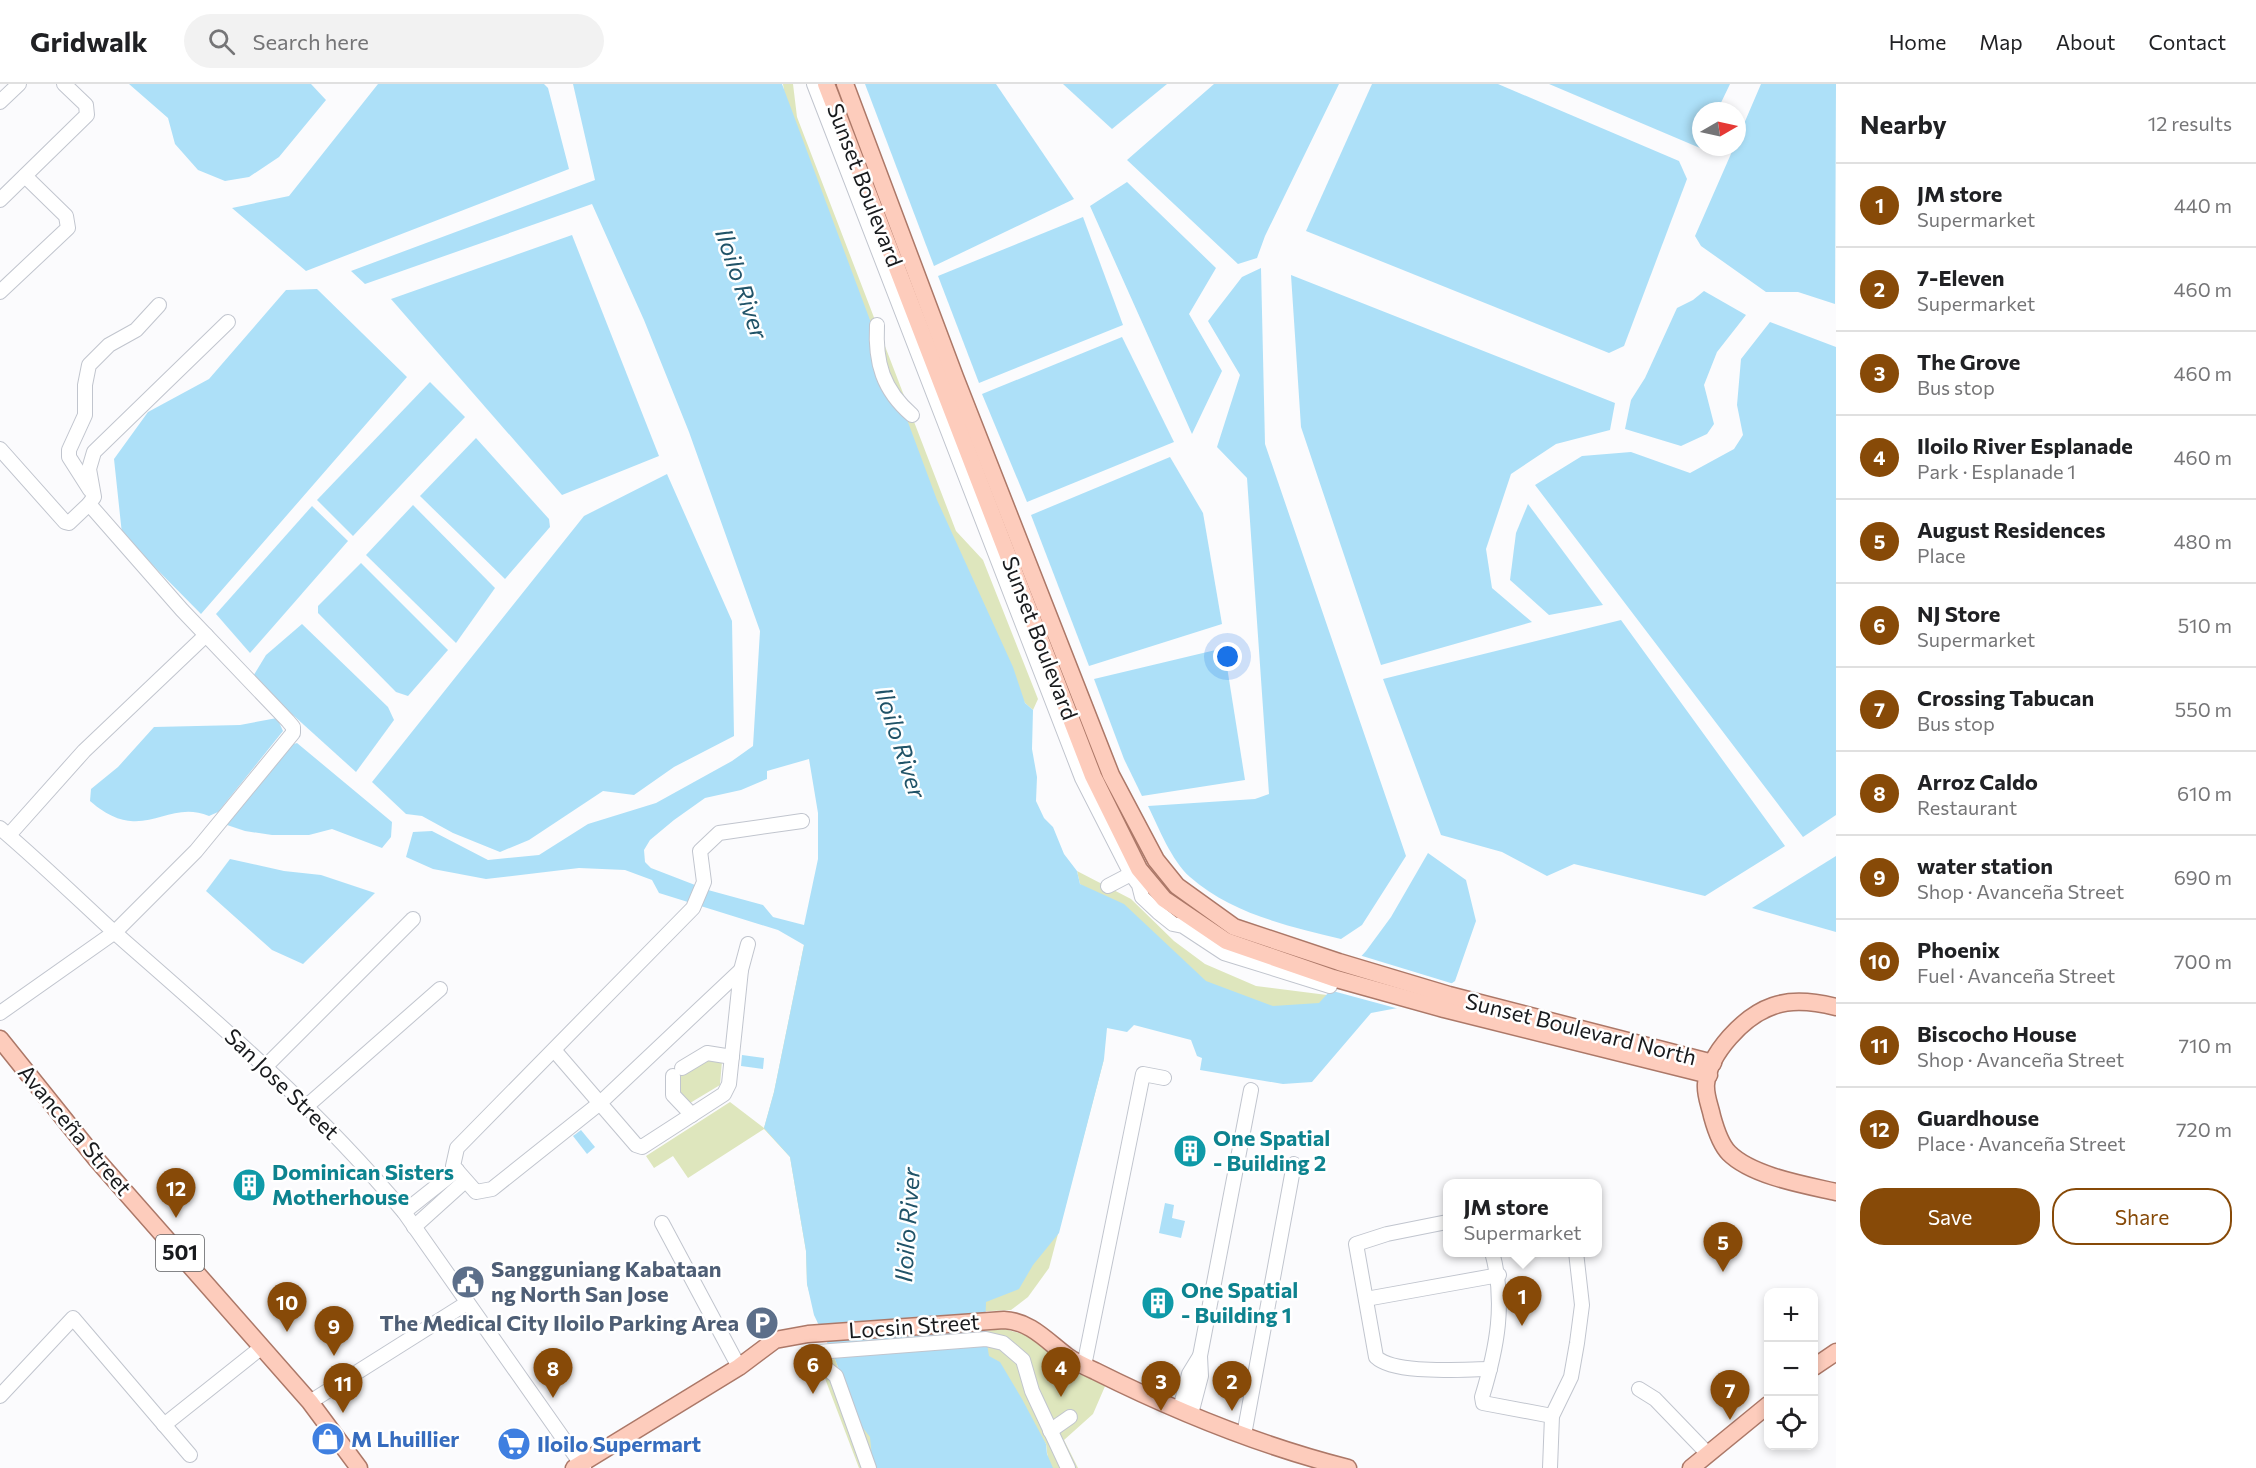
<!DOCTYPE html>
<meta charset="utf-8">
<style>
body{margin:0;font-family:Commissioner,sans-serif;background:#f2f2f2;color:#202124}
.controls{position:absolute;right:18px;bottom:18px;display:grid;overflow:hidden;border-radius:12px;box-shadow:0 3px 9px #0003}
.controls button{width:54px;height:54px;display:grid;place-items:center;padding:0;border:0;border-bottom:2px solid #e0e0e0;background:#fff;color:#202124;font:30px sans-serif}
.compass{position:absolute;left:1692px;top:18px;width:54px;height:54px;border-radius:50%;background:#fff;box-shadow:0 3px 9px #0003;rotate:81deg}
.you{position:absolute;left:1228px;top:573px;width:21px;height:21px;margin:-15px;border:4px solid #fff;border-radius:50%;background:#1a73e8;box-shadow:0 0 0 9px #1a73e833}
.badge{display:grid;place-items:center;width:39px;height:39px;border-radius:50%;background:#874a08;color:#fff;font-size:20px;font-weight:700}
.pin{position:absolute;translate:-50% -50px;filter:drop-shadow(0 2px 3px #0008)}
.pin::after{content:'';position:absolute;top:32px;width:21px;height:18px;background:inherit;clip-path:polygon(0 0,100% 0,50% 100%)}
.popup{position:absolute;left:1443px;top:1095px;width:159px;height:78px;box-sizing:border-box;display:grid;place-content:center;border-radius:12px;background:#fff;filter:drop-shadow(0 2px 4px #0005);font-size:20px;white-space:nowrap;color:#757577}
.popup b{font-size:22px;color:#202124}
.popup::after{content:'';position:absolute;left:50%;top:100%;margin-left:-12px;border:12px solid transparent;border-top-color:#fff}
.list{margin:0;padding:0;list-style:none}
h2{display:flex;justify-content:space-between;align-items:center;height:78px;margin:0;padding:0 24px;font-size:26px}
h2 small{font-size:20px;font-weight:400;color:#757577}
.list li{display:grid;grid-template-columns:39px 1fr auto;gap:18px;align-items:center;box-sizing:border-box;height:84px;padding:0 24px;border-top:2px solid #e0e0e0}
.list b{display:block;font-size:22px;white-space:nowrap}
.list p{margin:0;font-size:20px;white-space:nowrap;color:#757577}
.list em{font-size:20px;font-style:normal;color:#757577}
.actions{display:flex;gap:12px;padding:18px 24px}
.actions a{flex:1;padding:14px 0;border:2px solid #874a08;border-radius:24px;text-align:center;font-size:21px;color:#874a08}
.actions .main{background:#874a08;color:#fff}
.icon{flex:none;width:33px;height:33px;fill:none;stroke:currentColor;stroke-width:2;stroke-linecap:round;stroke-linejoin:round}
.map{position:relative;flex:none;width:1836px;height:1384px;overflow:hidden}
header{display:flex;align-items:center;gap:36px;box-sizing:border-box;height:84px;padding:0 30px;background:#fff;border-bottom:2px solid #e0e0e0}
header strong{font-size:28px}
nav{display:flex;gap:33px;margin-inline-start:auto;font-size:21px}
.search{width:420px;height:54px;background:#f2f2f2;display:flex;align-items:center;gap:15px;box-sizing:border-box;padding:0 21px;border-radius:33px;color:#757577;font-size:22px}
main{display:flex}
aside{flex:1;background:#fff}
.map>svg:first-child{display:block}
.green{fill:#dee6bd}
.water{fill:#ade0f8;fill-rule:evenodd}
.pier{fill:#fbfbfd}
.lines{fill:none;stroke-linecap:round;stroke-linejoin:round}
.minor-casing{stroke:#c1c5ce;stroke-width:16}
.major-casing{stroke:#ac7868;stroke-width:19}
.minor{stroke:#fff;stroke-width:14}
.major{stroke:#fdccbc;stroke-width:16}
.labels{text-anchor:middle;stroke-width:5;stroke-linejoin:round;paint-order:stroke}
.shield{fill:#fff;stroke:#5d5f61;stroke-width:1.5}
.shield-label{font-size:21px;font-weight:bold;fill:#181a1d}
.street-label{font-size:22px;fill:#181a1d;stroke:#fff}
.culture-label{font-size:22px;font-weight:bold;fill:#0d838f;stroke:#fff;text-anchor:start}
.service-label{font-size:22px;font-weight:bold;fill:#4e5e75;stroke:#fff;text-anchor:start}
.shop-label{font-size:22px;font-weight:bold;fill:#366cbe;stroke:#fff;text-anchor:start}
.water-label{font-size:24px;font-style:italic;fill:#205368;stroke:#fff}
</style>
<header>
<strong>Gridwalk</strong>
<div class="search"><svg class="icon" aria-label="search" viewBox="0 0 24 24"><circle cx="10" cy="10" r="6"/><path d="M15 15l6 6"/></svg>Search here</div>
<nav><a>Home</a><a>Map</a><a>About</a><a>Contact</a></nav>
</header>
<main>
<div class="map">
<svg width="1836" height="1384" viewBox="0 0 1836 1384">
<rect width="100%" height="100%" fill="#fbfbfd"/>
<g class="green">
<polygon points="783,0 793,0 797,33 956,447 983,476 1038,615 1033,626 1025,619 989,558 785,13"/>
<polygon points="1077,787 1131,815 1174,857 1205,880 1256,902 1327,911 1319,920 1277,930 1206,901 1080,800"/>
<polygon points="804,861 833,1235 818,1239 807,1200 806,1167 790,1073 764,1045 688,1094 673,1072 654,1084 646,1072 730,1018 764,1044 774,1008"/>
<polygon points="702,975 722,977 720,1001 690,1019 679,1013 676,994"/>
<polygon points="1104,975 1049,1184 1028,1213 1011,1226 969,1228"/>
<polygon points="1004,1245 1030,1252 1106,1300 1093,1330 1064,1356 1078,1384 1049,1384 1046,1360 975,1268 986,1262 985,1247"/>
<polygon points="835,1275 838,1283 888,1384 859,1384 818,1276"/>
</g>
<g class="water">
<polygon points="129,0 311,0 326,16 279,73 249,93 225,97 198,86 175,60 168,34"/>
<polygon points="378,0 544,0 548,4 569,85 306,187 232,124 289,112"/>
<path d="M573,0h209l155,416 76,167 12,36 8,7 -1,39 5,28 -1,24 8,17 9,9 11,27 13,17 3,13 44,20 82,77 67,25 46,-3 47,-52 25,-34 37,-64 38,27 10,41 -21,60 -31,22 -53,10 -59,69 -29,2 -83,-14 2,-12 -5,-2 -6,-16 -57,-15 -7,7 -20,-4 -3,31 -45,174 -26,32 -14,24 -33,13 -1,29 4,25 11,6 22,37 24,45 1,10 6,14h-180l-3,-31 -11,-14 -24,-64 -21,-44 -7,-31 -1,-33 -16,-94 -26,-29 10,-36 30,-147 -26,-15 -119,-37 -7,-13 -27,-10 -46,-2 -93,11 -53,-10 -27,-12 7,-25 19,-1 56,29 51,-5 49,-31 68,-21 76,-42 21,-15 7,-115 -71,-199 -45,-112 -52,-116 -227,80 -14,-13 244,-91zM809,675l9,54v46l-14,66 -31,-8 -10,-12 -55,-15 -57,-22 -6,-6 -1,-12 6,-10 24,-20 31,-22 36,-8 26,-11v-8z"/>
<polygon points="865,0 996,0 1074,115 934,182"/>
<polygon points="1063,0 1167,0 1112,45"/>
<polygon points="1214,0 1339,0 1265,152 1257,174 1238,180 1127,76"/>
<polygon points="1372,0 1498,0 1679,77 1687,95 1624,262 1609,269 1306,147"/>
<polygon points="1549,0 1730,0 1717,27 1701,27 1700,64"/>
<polygon points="1761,0 1836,0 1835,220 1798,208 1766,208 1701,162 1695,152 1734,63 1737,63 1737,56"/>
<polygon points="1127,98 1216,184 1189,230 1222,287 1192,350 1090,122"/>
<polygon points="1083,133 1123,241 979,299 938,192"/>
<polygon points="572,151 659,372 562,411 391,215"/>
<path d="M1261,184l4,176 141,412 -44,69 -21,14c-53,-13 -109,-25 -151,-62 -19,-17 -31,-49 -42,-71l107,-7 14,-5 -22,-316 -30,-31 23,-72 -32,-54 34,-44z"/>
<polygon points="1291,191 1615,319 1610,346 1556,360 1511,390 1486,465 1492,504 1532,538 1381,581 1301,343"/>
<polygon points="317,205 407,293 201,530 122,450 114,375 148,328 209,295 286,206"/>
<polygon points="1704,207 1746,231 1717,268 1704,301 1714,340 1707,350 1681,362 1625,345 1631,316 1645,294 1677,224 1693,216"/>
<polygon points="1770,238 1836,263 1836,731 1803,753 1535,401 1582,372 1631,368 1690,389 1734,365 1743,351 1737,321 1741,275"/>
<polygon points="1122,253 1174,358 1027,418 982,310"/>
<polygon points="430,298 465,333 353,452 317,416"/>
<polygon points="476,354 549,435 550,443 505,495 420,412"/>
<polygon points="1170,373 1203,429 1222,540 1089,582 1031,431"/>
<polygon points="667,390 732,537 734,652 674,683 634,711 603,707 529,756 500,768 453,749 422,732 406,730 372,698 584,432"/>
<polygon points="1528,420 1603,521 1549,531 1510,496 1516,449"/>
<polygon points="413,421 495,504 456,559 366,471"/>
<polygon points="312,422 348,457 250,569 216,530"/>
<polygon points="361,479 448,566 408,612 396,608 318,529 318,522"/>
<polygon points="1621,536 1785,762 1705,812 1574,780 1547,792 1502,768 1441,751 1383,595"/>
<polygon points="302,540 388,623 394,636 356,688 252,594 266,571"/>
<polygon points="1224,564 1245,696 1142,712 1124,675 1094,595"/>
<path d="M277,634l6,13 -65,81 -9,4c-44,-18 -66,31 -119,-15l1,-12 27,-22 36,-40 86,-2z"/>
<polygon points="297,659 392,738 391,753 382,764 332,745 309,751 272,751 245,747 224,740 287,662"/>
<polygon points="1836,772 1836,848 1752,824"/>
<polygon points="230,775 284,787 321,791 375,809 303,880 272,866 206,807"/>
<polygon points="742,971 764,974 763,985 741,982"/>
<polygon points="581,1046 595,1063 587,1070 573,1052"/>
<polygon points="1165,1119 1174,1121 1172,1134 1185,1137 1181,1154 1159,1149"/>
</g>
<polygon class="pier" points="1359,871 1454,900 1426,922 1403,926 1329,906 1331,900"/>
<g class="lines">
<g class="minor-casing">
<g id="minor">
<polyline points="814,0 1082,694 1131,790 1139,801 1142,813 1158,828 1173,840 1183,842 1224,869 1330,902"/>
<polyline points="0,18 19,0"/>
<polyline points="0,116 87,31 86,21 64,0"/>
<polyline points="0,208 68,144 66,132 25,92"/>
<path d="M877,241c-2,38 6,65 35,90"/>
<polyline points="0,365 65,438 69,439 89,420"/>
<polyline points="90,406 69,373 69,366 85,331 85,301 89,281 109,261 136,246 159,221"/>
<path d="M0,744c39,33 76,69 114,104 102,89 203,176 290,280l180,256"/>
<polyline points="9,751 84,667 206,551"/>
<polyline points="1108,802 1131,790"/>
<polyline points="741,886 600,1019 492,1105 476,1108 453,1082 457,1064 693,824 704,798 700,767 719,749 802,737"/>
<polyline points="0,929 115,848 196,767 293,649 293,643 288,637 182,526 89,420 94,413 89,385 94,368 228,238"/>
<polyline points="554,966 636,1061 642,1063 724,1010 729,1000 741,886 748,860"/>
<polyline points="265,983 413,835"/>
<polyline points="682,984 707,969 732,973"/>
<polyline points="673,992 673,1011 692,1031"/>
<polyline points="308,1021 440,905"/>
<polyline points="404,1128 457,1086"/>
<path d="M1447,1138l-60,12 -31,10 20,113c19,18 87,12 114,12"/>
<polyline points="662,1139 739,1283"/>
<polyline points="414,1143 465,1097"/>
<path d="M1492,1168c14,50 5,96 -10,145l1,6 69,13"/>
<polyline points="1366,1215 1499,1191"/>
<polyline points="1084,1282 1143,990 1164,994"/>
<polyline points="1639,1305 1655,1315 1708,1370"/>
<polyline points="0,1312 73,1234 190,1371"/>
<polyline points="310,1318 467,1219"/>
<polyline points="1180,1325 1189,1290 1200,1272"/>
<polyline points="1191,1330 1201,1292 1200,1272 1251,1006"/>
<polyline points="164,1341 262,1263"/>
<polyline points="1050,1347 1070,1333"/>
<polyline points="1244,1351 1294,1080"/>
<polyline points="869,1384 836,1292 823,1282 818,1268 986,1255 1003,1259 1023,1276 1032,1307 1068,1384"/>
<polyline points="1550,1384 1552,1332 1571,1293 1577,1259 1582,1221 1576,1168"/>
</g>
</g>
<g class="major-casing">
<g id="major">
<polyline points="826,0 1093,692 1139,785 1164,815 1226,857 1333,894 1444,925 1709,991"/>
<polyline points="845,0 955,293 1111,691 1156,776 1177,802 1234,843 1339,878 1449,911 1713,979"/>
<path d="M1836,923c-20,-5 -44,-8 -63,-1 -29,10 -64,47 -67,78 -1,11 4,22 6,32 3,11 8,28 17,37 23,23 76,32 107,39"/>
<polyline points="0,955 97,1076 310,1318 359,1384"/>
<polyline points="1814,1283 1836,1268"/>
<path d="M574,1384l165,-101 36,-27 33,-6 196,-14c26,1 43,21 63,36 8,6 19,11 28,15 80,40 166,75 253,97"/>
<polyline points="1691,1384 1768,1321"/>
</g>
</g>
<use href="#minor" class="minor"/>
<use href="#major" class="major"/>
</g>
<defs>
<g id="building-disc" transform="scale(1.725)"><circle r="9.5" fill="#0f9aa8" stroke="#fff"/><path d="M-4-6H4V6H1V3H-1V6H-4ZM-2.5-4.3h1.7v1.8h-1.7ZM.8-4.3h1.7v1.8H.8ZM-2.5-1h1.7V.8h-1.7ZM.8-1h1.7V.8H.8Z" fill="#fff"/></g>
<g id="civic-disc" transform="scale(1.725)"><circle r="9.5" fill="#5c6f8a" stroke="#fff"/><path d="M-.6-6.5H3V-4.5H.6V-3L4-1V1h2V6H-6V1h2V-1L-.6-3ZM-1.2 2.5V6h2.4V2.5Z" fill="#fff"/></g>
<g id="parking-disc" transform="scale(1.725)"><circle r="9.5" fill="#5c6f8a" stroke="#fff"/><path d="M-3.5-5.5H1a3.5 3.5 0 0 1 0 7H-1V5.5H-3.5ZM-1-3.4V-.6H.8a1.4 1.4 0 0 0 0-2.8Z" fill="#fff"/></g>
<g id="shop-disc" transform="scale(1.725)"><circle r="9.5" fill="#3f7fe0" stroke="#fff"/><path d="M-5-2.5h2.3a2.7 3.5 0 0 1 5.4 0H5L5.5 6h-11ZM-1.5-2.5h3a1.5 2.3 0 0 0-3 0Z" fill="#fff"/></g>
<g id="supermarket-disc" transform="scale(1.725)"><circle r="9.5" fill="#3f7fe0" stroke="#fff"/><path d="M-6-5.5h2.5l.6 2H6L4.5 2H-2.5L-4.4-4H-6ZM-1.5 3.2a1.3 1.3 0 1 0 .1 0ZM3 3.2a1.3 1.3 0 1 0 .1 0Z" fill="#fff"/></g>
</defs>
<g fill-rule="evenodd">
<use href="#building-disc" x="1190" y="1067"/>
<use href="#building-disc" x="249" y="1101"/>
<use href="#civic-disc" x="468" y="1198"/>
<use href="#building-disc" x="1158" y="1219"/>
<use href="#parking-disc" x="762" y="1239"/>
<use href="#shop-disc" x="328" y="1355"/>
<use href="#supermarket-disc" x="514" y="1360"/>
</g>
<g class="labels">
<rect class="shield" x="156" y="1151" width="48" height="36" rx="4.5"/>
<g class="shield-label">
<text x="180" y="1176">501</text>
</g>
<g class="street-label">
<text transform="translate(865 101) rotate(69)" y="8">Sunset Boulevard</text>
<text transform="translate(1040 554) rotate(69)" y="8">Sunset Boulevard</text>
<text transform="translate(1581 945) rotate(14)" y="8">Sunset Boulevard North</text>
<text transform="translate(282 1000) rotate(44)" y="8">San Jose Street</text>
<text transform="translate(75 1046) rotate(50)" y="8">Avanceña Street</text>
<text transform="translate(914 1242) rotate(-4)" y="8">Locsin Street</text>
</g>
<g class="culture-label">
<text x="1213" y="1062">One Spatial<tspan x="1213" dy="25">- Building 2</tspan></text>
<text x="272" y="1096">Dominican Sisters<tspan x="272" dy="25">Motherhouse</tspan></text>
<text x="1181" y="1214">One Spatial<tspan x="1181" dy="25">- Building 1</tspan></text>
</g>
<g class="service-label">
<text x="491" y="1193">Sangguniang Kabataan<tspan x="491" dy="25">ng North San Jose</tspan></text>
<text x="739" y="1247" text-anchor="end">The Medical City Iloilo Parking Area</text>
</g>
<g class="shop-label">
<text x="351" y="1363">M Lhuillier</text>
<text x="537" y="1368">Iloilo Supermart</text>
</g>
<g class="water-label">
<text transform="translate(741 200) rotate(71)" y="8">Iloilo River</text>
<text transform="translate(900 659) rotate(72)" y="8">Iloilo River</text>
<text transform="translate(908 1141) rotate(-86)" y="8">Iloilo River</text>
</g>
</g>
</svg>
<div class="controls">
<button>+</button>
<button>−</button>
<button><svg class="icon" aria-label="locate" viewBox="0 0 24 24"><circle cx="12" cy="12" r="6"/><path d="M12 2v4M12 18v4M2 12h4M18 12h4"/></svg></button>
</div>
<svg class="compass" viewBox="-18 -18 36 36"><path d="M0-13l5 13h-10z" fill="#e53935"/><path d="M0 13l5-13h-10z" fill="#757577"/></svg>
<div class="you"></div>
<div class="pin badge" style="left:1522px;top:1242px">1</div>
<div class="popup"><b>JM store</b>Supermarket</div>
<div class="pin badge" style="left:1232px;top:1327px">2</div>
<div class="pin badge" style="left:1161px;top:1327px">3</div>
<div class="pin badge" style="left:1061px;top:1313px">4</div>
<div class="pin badge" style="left:1723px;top:1188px">5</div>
<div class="pin badge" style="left:813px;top:1310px">6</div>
<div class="pin badge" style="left:1730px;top:1336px">7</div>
<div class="pin badge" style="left:553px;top:1314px">8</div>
<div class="pin badge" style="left:334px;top:1272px">9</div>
<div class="pin badge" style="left:287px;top:1248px">10</div>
<div class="pin badge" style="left:343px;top:1329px">11</div>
<div class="pin badge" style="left:176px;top:1134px">12</div>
</div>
<aside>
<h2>Nearby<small>12 results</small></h2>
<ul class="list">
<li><span class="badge">1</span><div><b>JM store</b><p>Supermarket</p></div><em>440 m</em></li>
<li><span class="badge">2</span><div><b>7-Eleven</b><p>Supermarket</p></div><em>460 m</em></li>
<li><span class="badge">3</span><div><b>The Grove</b><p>Bus stop</p></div><em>460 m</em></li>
<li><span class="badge">4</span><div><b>Iloilo River Esplanade</b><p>Park · Esplanade 1</p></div><em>460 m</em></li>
<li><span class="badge">5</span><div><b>August Residences</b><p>Place</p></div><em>480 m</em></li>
<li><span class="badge">6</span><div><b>NJ Store</b><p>Supermarket</p></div><em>510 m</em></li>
<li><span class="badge">7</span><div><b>Crossing Tabucan</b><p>Bus stop</p></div><em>550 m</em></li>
<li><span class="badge">8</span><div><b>Arroz Caldo</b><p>Restaurant</p></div><em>610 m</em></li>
<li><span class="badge">9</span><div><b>water station</b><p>Shop · Avanceña Street</p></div><em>690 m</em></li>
<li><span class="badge">10</span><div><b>Phoenix</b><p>Fuel · Avanceña Street</p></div><em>700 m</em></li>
<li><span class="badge">11</span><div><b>Biscocho House</b><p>Shop · Avanceña Street</p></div><em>710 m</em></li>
<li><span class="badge">12</span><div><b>Guardhouse</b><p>Place · Avanceña Street</p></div><em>720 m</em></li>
</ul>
<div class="actions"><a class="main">Save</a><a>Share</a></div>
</aside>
</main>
